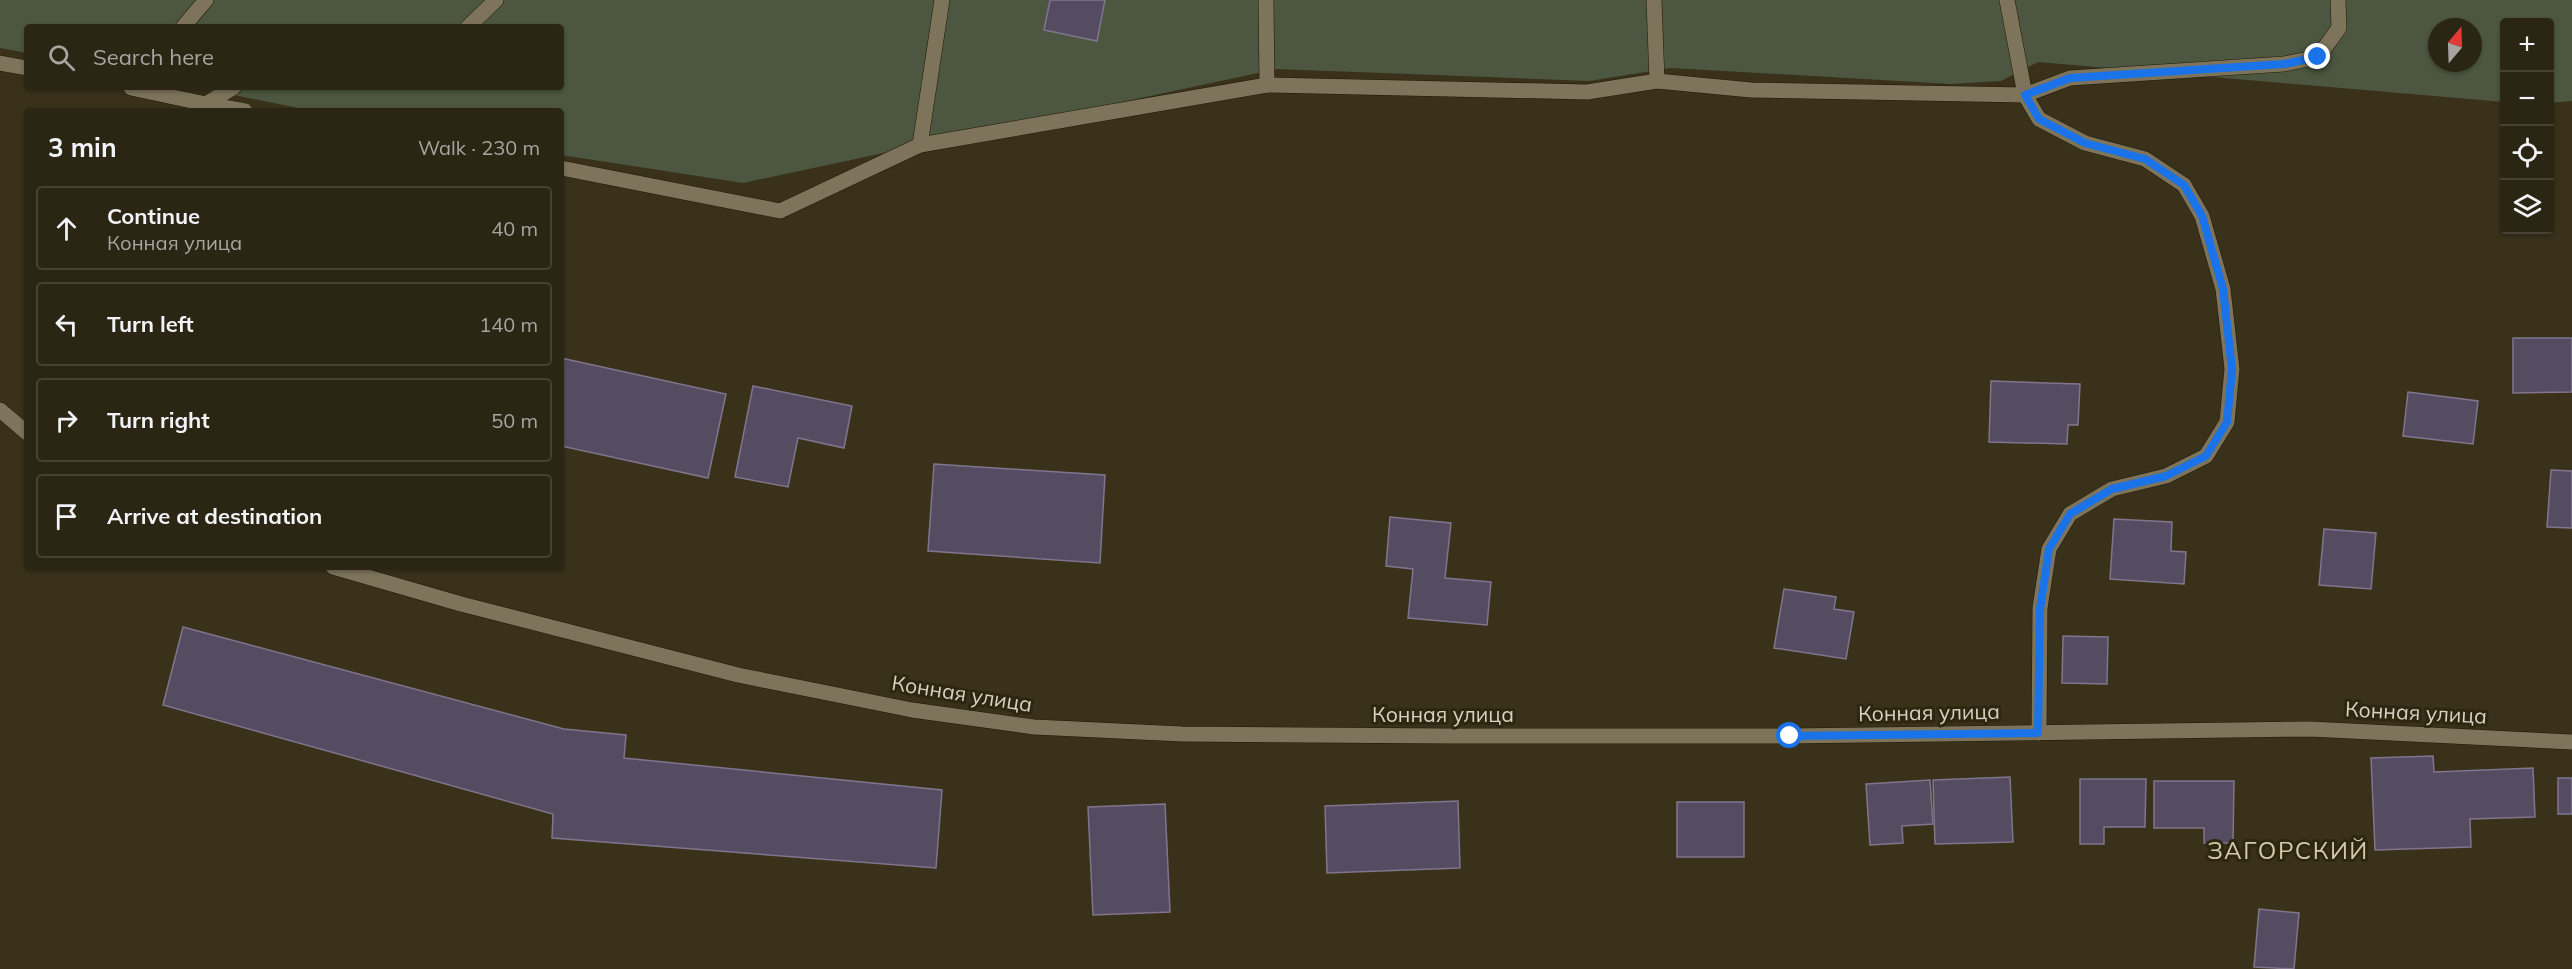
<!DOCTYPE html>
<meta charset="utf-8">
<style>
body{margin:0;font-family:Mulish,sans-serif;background:#373122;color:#f1f3f6}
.controls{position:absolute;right:18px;top:18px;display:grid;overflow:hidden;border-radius:6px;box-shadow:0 2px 4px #0004}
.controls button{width:54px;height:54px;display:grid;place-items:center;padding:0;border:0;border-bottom:2px solid #474234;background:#2b2514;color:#f1f3f6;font:30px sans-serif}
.compass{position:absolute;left:2428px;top:18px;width:54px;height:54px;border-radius:50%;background:#2b2514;box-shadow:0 2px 4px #0004;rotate:19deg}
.stop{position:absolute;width:18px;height:18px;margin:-14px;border:4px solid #1a73e8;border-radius:50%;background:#fff}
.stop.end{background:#1a73e8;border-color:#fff;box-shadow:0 2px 6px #0008}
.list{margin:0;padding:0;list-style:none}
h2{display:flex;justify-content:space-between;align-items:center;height:78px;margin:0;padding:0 24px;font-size:26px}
h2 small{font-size:20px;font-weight:400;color:#a6a5a0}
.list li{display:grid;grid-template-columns:39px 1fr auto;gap:18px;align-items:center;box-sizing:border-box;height:84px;margin:0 12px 12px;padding:0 12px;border:2px solid #474234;border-radius:6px}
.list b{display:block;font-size:22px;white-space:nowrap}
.list p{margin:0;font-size:20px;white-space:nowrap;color:#a6a5a0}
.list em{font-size:20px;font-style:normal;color:#a6a5a0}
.icon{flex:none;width:33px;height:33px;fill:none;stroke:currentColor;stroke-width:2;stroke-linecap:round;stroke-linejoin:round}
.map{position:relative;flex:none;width:2572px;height:969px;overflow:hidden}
.search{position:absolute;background:#2b2514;box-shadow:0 2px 4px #0004;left:24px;top:24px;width:540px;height:66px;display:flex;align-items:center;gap:15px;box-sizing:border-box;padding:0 21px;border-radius:6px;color:#a6a5a0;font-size:22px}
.panel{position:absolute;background:#2b2514;box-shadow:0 2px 4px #0004;left:24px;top:108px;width:540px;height:462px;border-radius:6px}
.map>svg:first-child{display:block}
.green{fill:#4c5640;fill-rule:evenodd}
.building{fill:#564c62;stroke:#80758d;stroke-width:1.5}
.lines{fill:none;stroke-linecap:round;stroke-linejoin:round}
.minor-casing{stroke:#201803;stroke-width:16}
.minor{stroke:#7d745b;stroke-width:15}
.route{stroke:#1a73e8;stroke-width:8}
.labels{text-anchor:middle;stroke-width:6;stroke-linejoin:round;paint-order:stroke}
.street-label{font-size:21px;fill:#d6d1c3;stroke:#2e2710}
.quarter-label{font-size:24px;letter-spacing:1.5px;fill:#d2c9ad;stroke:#2e2710}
</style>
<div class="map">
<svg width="2572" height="969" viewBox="0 0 2572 969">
<rect width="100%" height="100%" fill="#39311a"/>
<path class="green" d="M0,0h2572v101l-22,2v-81h-46v80l-466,-40 -37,19 -50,3 -280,-16 -82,13 -312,-12 -534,114 -182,-28v-44h-248l-119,-24h367v-60h-534v26l-27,-5zM2437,27h36v36h-36z"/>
<g class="building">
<polygon points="1050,0 1105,0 1097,41 1044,30"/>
<polygon points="2513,338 2572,338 2572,392 2513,393"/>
<polygon points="561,358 726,394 708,478 561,446"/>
<polygon points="1991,381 2080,384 2078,425 2068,425 2067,444 1989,442"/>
<polygon points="753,386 852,406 844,448 798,438 788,487 735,477"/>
<polygon points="2408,392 2478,401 2473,444 2403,436"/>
<polygon points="934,464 1105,475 1100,563 928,551"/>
<polygon points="2551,470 2572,471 2572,528 2547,527"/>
<polygon points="1390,517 1451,523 1445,578 1491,582 1487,625 1408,618 1413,569 1386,566"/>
<polygon points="2114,519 2172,522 2171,551 2186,552 2184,584 2110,579"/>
<polygon points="2324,529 2376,533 2371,589 2319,585"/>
<polygon points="1784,589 1836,597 1834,609 1854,612 1846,659 1774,648"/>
<polygon points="183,627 564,729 626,735 624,758 942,790 936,868 552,838 553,814 163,705"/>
<polygon points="2063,636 2108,637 2107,684 2062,683"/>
<polygon points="2433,756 2434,772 2533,768 2535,817 2470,819 2471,847 2375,850 2371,758"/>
<polygon points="2010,777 2013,842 1935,844 1933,780"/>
<rect x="2558" y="778" width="14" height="36"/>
<polygon points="2080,779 2146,779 2145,827 2104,827 2104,844 2080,844"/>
<polygon points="1930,780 1933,824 1902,826 1903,843 1870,845 1866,784"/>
<polygon points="2154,781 2234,781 2233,843 2204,843 2204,828 2154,828"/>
<polygon points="1458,801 1460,868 1327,873 1325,806"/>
<rect x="1677" y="802" width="67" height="55"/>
<polygon points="1165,804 1170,912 1093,915 1088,807"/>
<polygon points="2259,909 2299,913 2294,969 2254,967"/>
</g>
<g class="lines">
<g class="minor-casing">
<g id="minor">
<polyline points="183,27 206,0"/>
<polyline points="468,27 496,0"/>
<polyline points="0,63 27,68"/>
<polyline points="1657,81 1751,90 2025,95 2007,0"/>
<polyline points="1267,85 1587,92 1657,81 1654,0"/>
<polyline points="131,88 206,104 234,87"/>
<polyline points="206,104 245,111"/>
<polyline points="920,145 1267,85 1266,0"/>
<polyline points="561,168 780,211 920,145 942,0"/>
<polyline points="0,410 27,433"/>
<polyline points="333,567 461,604 738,675 912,710 1034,727 1182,734 1449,736 1790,736 2310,729 2572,742"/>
<polyline points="2039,733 2040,608 2049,549 2070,514 2112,489 2166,476 2206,456 2227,422 2232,369 2223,289 2202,216 2184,185 2145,159 2085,143 2039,119 2025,95 2070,78 2284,64 2318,57 2339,28 2338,0"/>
</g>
</g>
<use href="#minor" class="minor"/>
</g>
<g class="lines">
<polyline class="route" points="1790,736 2038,733 2040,609 2049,549 2070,514 2112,489 2166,476 2206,456 2227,422 2232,369 2223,289 2202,216 2184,185 2145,159 2085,143 2039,119 2025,95 2070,78 2284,64 2318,57"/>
</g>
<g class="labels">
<g class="street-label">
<text transform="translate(962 694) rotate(9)" y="7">Конная улица</text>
<text transform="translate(1929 713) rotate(-1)" y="7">Конная улица</text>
<text transform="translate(2416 713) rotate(3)" y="7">Конная улица</text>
<text x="1443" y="722">Конная улица</text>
</g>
<g class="quarter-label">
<text x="2288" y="859">ЗАГОРСКИЙ</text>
</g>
</g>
</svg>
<div class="controls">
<button>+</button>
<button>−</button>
<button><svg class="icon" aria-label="locate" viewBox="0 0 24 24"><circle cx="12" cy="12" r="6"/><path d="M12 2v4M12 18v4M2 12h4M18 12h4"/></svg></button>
<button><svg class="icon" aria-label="layers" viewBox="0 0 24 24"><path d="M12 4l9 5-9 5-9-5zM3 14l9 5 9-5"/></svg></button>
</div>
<svg class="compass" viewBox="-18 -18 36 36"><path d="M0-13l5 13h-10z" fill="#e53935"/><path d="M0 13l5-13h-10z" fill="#a6a5a0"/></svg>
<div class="stop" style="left:1790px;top:736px"></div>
<div class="stop end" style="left:2318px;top:57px"></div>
<div class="search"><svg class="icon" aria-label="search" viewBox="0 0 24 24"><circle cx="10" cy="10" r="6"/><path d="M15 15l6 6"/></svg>Search here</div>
<section class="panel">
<h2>3 min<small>Walk · 230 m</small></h2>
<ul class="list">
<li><svg class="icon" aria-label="ahead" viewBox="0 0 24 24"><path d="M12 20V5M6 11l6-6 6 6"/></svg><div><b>Continue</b><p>Конная улица</p></div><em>40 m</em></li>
<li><svg class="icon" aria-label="left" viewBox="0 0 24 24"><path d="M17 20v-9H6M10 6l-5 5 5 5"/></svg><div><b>Turn left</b></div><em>140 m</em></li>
<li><svg class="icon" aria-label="right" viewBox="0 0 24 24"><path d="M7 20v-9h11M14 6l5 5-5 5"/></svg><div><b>Turn right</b></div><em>50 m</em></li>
<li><svg class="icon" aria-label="arrive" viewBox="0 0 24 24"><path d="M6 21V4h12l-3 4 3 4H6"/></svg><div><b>Arrive at destination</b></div></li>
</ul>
</section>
</div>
